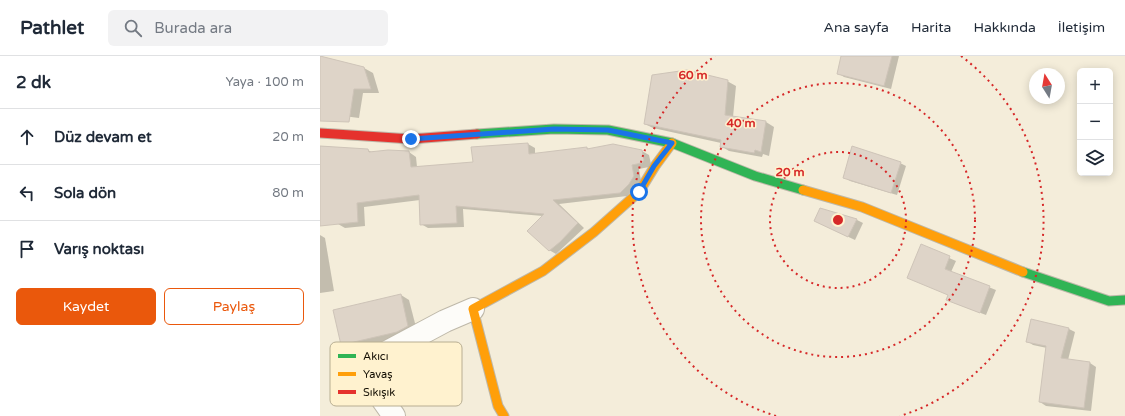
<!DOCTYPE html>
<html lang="tr">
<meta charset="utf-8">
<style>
body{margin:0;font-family:"Varela Round",sans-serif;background:#f2f2f3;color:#1f2937}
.controls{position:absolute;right:12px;top:12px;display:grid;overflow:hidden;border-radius:6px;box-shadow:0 2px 10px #0003}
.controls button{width:36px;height:36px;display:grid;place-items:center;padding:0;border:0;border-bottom:1px solid #e0e1e3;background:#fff;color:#1f2937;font:20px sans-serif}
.compass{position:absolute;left:709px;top:12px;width:36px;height:36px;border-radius:50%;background:#fff;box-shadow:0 2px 10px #0003;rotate:349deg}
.stop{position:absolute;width:12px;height:12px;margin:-9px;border:3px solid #1a73e8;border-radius:50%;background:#fff}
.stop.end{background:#1a73e8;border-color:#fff;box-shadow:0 1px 4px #0008}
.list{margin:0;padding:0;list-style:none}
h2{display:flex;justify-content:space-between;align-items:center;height:52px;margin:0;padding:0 16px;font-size:17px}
h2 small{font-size:13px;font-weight:400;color:#747a83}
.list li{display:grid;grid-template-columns:26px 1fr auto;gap:12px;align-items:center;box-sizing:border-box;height:56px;padding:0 16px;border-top:1px solid #e0e1e3}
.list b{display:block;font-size:15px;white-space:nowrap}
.list em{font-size:13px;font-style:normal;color:#747a83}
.actions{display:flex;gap:8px;padding:12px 16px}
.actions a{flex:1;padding:9px 0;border:1px solid #ea580c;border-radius:6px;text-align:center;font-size:14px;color:#ea580c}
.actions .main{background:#ea580c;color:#fff}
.icon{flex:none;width:22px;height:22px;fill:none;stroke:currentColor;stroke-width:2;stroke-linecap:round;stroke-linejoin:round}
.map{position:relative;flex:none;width:805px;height:360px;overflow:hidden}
header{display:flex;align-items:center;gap:24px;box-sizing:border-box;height:56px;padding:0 20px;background:#fff;border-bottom:1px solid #e0e1e3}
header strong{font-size:19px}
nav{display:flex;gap:22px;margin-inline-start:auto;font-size:14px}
.search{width:280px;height:36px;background:#f2f2f3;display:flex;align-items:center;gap:10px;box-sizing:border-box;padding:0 14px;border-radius:6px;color:#747a83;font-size:15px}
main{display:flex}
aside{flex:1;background:#fff}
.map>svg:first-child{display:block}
.shadow{fill:#0003}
.building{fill:#ded4c8;stroke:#cec4b8}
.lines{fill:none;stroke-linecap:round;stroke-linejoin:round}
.street-casing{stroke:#beb8a9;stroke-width:24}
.fast-casing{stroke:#beb8a9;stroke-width:11}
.slow-casing{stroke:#beb8a9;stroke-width:11}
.jam-casing{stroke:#beb8a9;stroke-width:11}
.street{stroke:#fdfcf9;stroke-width:22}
.fast{stroke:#30b455;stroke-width:9}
.slow{stroke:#ff9f0a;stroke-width:9}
.jam{stroke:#e5322d;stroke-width:9}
.route{stroke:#1a73e8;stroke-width:5}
.ring{fill:none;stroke:#d62828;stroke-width:2;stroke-dasharray:2 4}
.key{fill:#fff2cf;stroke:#b8ae92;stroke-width:1}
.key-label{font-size:11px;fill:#140f04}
.centre{fill:#d62828;stroke:#fff2cf;stroke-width:2}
.ring-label{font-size:12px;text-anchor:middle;font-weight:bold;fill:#d62828;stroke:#fff2cf;stroke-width:3;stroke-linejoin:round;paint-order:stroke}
</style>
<header>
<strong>Pathlet</strong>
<div class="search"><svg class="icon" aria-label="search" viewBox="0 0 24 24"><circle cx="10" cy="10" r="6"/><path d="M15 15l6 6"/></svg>Burada ara</div>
<nav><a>Ana sayfa</a><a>Harita</a><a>Hakkında</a><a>İletişim</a></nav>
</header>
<main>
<aside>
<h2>2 dk<small>Yaya · 100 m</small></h2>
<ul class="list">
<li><svg class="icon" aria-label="ahead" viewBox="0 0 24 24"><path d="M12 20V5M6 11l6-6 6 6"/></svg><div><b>Düz devam et</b></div><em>20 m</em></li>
<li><svg class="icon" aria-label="left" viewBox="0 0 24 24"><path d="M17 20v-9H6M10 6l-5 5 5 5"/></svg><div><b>Sola dön</b></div><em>80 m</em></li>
<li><svg class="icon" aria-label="arrive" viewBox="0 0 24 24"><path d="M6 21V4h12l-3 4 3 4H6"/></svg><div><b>Varış noktası</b></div></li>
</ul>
<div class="actions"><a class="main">Kaydet</a><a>Paylaş</a></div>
</aside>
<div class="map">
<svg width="805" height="360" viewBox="0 0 805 360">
<rect width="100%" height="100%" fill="#f4edda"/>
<g class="shadow">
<polygon points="522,0 579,0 571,33 524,21 518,17"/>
<polygon points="0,1 44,12 53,17 59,37 43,37 39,62 0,57"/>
<polygon points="407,25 416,30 413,61 446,66 454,71 449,100 443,98 442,101 409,95 401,90 401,87 333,72 325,68"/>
<polygon points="208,88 215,92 215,98 267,92 269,93 322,95 329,99 331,108 329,111 319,113 321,125 307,140 239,148 264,172 236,198 229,194 223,160 143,153 144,171 108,172 101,168 100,144 44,151 45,170 25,172 18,168 0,135 0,90 48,94 53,97 89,96 96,101 97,111 154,107"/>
<polygon points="580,107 586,110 577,139 530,125 524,121"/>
<polygon points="537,164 543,167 535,184 501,168"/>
<polygon points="0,179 5,182 14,235 0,237"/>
<polygon points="602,190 636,205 631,216 676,234 666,259 634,247"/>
<polygon points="81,239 89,244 97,275 86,281 30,293 22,289"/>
<polygon points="749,273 755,276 748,304 770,307 776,311 771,355 726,350 720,346 727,292 713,289 707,285"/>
</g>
<g class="building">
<polygon points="0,0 44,11 51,33 34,33 29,66 0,65"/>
<polygon points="521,0 572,0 564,30 517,18"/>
<polygon points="367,14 408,24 405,59 446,65 441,96 435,94 434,97 400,91 401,84 324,68 332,19"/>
<polygon points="208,87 209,98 267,91 267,93 293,88 322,94 324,104 322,107 312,109 314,120 309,128 300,137 233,144 258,167 240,186 229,195 207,175 224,158 136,150 137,167 100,169 99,139 37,147 38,166 0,170 0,90 48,93 49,96 68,94 89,95 91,111 153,106 151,91"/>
<polygon points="532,90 581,106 571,137 523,122"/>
<polygon points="500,152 537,163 528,181 494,165"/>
<polygon points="601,188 630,200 625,213 670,230 660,257 626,244 628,239 587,222"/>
<polygon points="81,238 88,270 77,276 21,289 13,254"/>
<polygon points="711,263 749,272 741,302 770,306 764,352 719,346 726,290 706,286"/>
</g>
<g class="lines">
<g class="street-casing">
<polyline id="street" points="74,360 48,323 50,305 125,265 153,253"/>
</g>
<g class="fast-casing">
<g id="fast">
<polyline points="157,78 234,73 288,74 352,87 435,120 483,134"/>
<polyline points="703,216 789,245 805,244"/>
</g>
</g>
<g class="slow-casing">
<g id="slow">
<polyline points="483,134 542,151 703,216"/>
<polyline points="184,360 178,350 153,253 223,215 274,176 319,136 335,110 352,87"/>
</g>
</g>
<g class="jam-casing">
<polyline id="jam" points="0,77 91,83 157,78"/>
</g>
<use href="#street" class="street"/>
<use href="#fast" class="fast"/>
<use href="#slow" class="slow"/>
<use href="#jam" class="jam"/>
</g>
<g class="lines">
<polyline class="route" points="91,83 234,73 288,74 352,87 334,110 319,136"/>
</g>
<g class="ring">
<circle cx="518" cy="164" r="68"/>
<circle cx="518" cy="164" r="137"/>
<path d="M456 360A205 205 0 0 1 395 0M641 0A205 205 0 0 1 580 360"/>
</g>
<rect x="10" y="286" width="132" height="64" rx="6" class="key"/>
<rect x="18" y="298" width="18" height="4" fill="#30b455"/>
<rect x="18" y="316" width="18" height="4" fill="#ff9f0a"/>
<rect x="18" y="334" width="18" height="4" fill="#e5322d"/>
<g class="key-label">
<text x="43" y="304">Akıcı</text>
<text x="43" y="322">Yavaş</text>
<text x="43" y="340">Sıkışık</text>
</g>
<circle cx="518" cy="164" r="6" class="centre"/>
<g class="ring-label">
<text x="373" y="23">60 m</text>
<text x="421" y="71">40 m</text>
<text x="470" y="120">20 m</text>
</g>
</svg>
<div class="controls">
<button>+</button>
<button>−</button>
<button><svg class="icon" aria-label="layers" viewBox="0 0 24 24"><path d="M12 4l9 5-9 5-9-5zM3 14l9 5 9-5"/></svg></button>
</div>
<svg class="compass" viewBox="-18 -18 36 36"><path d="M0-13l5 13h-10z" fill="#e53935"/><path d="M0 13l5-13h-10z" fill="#747a83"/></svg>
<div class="stop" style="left:319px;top:136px"></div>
<div class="stop end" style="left:91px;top:83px"></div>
</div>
</main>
